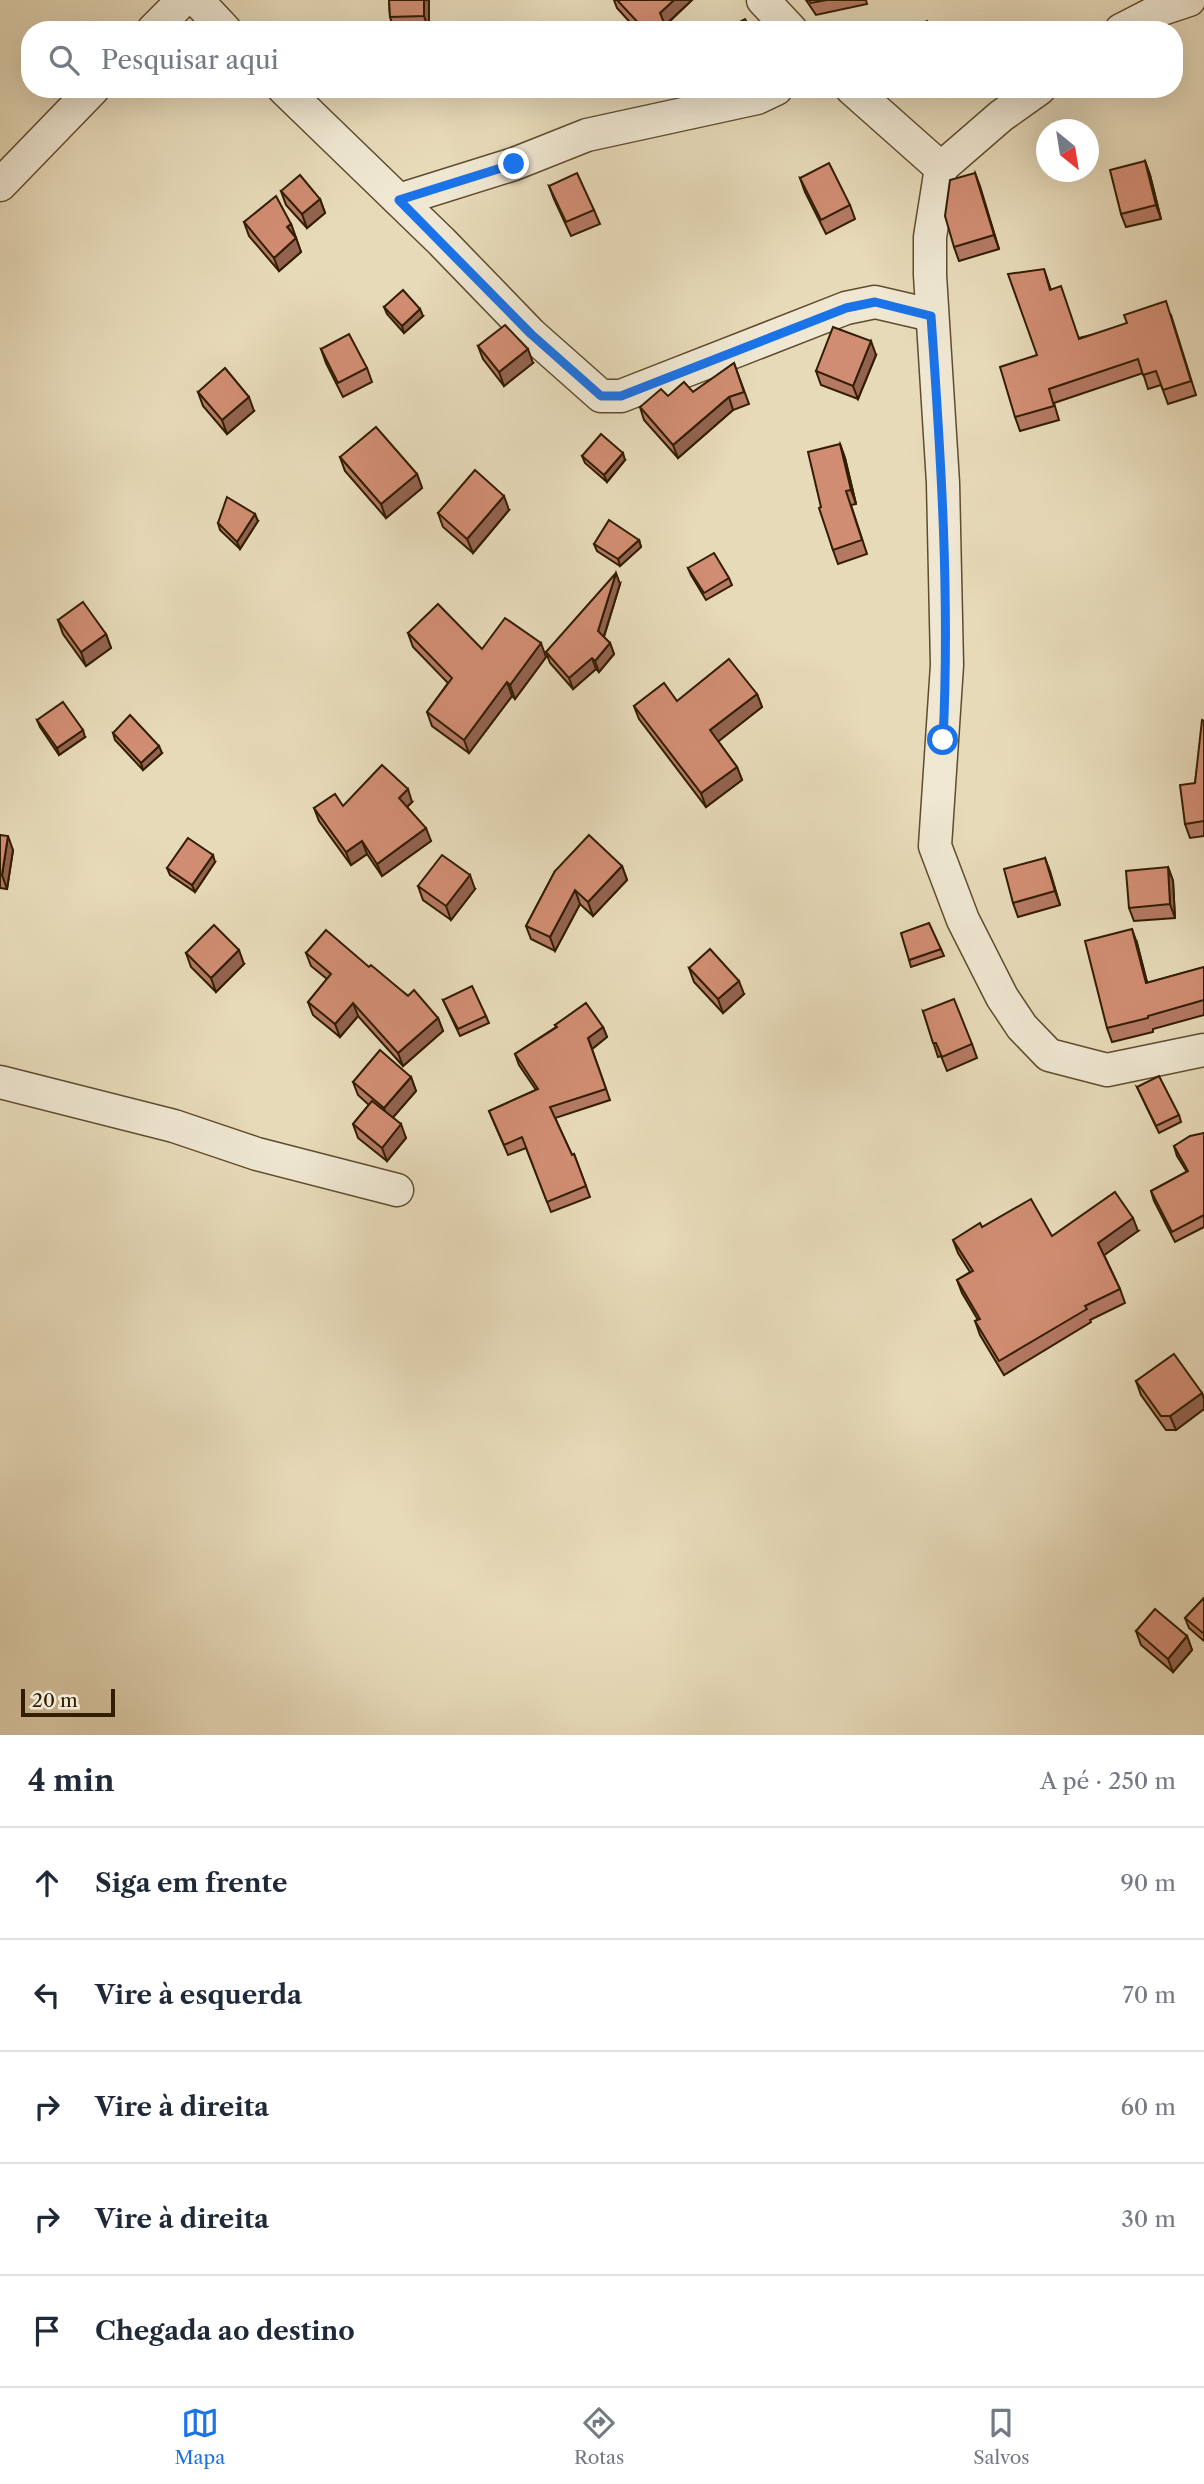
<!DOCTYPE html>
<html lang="pt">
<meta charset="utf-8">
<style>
body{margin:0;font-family:"Libre Caslon Text",serif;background:#f6f6f7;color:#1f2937}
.compass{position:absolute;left:1036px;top:119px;width:63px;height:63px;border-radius:50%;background:#fff;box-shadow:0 7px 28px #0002;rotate:150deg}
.scale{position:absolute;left:21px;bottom:18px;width:94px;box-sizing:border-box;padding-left:7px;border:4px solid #321d00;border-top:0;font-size:19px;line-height:24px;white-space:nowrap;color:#321d00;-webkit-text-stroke:5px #efe7d2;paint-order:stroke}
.stop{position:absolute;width:21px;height:21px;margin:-16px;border:5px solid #1a73e8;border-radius:50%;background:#fff}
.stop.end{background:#1a73e8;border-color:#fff;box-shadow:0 2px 7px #0008}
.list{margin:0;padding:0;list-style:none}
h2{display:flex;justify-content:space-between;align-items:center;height:91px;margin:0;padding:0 28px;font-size:30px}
h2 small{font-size:23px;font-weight:400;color:#747a83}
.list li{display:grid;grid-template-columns:46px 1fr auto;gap:21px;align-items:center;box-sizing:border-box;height:112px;padding:0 28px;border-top:2px solid #e0e1e3}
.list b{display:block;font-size:26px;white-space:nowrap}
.list em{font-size:23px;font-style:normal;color:#747a83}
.icon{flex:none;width:38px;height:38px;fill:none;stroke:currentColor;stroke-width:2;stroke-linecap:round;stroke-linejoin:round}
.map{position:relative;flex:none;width:1204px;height:1735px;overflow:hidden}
.search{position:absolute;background:#fff;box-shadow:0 7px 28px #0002;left:21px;right:21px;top:21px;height:77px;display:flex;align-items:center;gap:18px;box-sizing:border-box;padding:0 24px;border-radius:28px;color:#747a83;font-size:26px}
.sheet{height:651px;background:#fff}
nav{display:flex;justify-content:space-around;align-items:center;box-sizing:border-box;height:98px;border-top:2px solid #e0e1e3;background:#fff;font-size:19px;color:#747a83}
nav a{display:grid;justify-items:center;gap:4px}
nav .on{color:#1a73e8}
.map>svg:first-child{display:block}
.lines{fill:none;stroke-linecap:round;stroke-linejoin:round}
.street-casing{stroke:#5f4c2e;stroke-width:35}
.street{stroke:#efe7d2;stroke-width:32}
.wall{fill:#b47963;stroke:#321d00;stroke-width:2}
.shaded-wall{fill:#926350;stroke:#321d00;stroke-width:2}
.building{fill:#d18d73;stroke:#321d00;stroke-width:2}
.route{stroke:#1a73e8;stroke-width:9}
</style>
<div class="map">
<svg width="1204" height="1735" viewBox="0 0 1204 1735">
<rect width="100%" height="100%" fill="#e7dab9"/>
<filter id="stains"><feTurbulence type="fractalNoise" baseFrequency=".00286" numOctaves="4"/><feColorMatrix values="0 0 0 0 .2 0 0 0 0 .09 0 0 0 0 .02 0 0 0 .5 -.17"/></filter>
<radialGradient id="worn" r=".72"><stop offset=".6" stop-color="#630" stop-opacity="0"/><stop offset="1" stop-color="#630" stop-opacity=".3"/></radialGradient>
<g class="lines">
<g class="street-casing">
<g id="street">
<polyline points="197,0 225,30"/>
<polyline points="763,0 791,30"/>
<polyline points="153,30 183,0"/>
<polyline points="1121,30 1162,9 1189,0"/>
<polyline points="284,89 442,242 531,334 601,396 621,396 846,308 875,302 931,315"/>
<polyline points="852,89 941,168"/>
<polyline points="1039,89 1001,116 941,168 930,237 930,275 943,483 947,665 935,846 963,920 1002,997 1022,1027 1049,1055 1107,1070 1204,1050"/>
<polyline points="0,185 93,89"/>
<polyline points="399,200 514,164 587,135 757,98 776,89"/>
<polyline points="0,1082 174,1126 257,1154 397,1190"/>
</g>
</g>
<use href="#street" class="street"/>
</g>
<g class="wall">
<polygon points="389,0 429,0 429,30 394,30 390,17"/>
<polygon points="614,0 692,0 665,26 667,30 637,30 617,8"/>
<polygon points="806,0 866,0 867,4 816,15"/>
<polygon points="1145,161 1150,175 1161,219 1126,227 1121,214"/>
<polygon points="975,173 999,249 959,261 954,247"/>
<polygon points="800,178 850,205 855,219 826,234 805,192"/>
<polygon points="549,186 594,210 600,224 571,236 554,199"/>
<polygon points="281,191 320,199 325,213 307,228 286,205"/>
<polygon points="244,222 291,224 301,252 279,271 249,236"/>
<polygon points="1044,269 1051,290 1079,338 1171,315 1196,395 1168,404 1161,385 1148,389 1143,373 1054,403 1059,420 1020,431 1015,417 1037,355"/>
<polygon points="384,307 423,316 404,333 387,314"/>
<polygon points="478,346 533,363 504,386 483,359"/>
<polygon points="321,349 367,368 372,382 343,397 326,363"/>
<polygon points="876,355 858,399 821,385 816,371"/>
<polygon points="734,363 749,404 733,410 678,458 644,420 640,407 668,396 693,392"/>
<polygon points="198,392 254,411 227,434 203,406"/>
<polygon points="840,444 845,458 856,504 851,505 867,554 838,564 833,550 821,507"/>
<polygon points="582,456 625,460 607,482 585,463"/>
<polygon points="340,457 417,474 422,488 386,518 345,471"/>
<polygon points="509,510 473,553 443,527 438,513"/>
<polygon points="258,521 240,549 220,530 218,523"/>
<polygon points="639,540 641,547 620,566 597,551 594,544"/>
<polygon points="688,568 729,578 732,585 706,600 691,575"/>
<polygon points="620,584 604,637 610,643 614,654 599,672 596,669 573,689 550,663 546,652"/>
<polygon points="58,620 106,634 111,648 86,666 63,634"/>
<polygon points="408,633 482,649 546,657 515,699 512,696 469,753 432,726 427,712 448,683 413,647"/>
<polygon points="757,694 762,707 718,741 737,767 742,780 706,807 639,719 634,706"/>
<polygon points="37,720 85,737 59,755 40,727"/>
<polygon points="1204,721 1204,836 1190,838 1185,824 1195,783"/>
<polygon points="113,733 162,753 143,770 115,740"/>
<polygon points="412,802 407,807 431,841 382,876 367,854 351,865 319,821 314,808"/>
<polygon points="0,835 13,850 7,889 0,888"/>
<polygon points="1045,858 1060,905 1018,917 1013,903"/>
<polygon points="215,862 195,892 170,875 167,868"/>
<polygon points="622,866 627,880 593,916 580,904 555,951 531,939 526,926 555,871"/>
<polygon points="1168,867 1173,881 1175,918 1134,921 1129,908"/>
<polygon points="418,886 475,889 451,920 423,900"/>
<polygon points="1137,943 1147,983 1204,967 1204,1015 1153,1029 1153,1032 1112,1042 1107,1028"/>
<polygon points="941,949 944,956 911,967 909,960"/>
<polygon points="186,953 244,964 216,992 191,967"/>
<polygon points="306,953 369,967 438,1018 443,1031 403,1066 358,1016 340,1037 313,1015 308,1002 327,979 311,966"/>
<polygon points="689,968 744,994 723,1013 694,982"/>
<polygon points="443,1000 486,1016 489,1023 460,1036"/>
<polygon points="923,1011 972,1044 977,1058 947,1071 941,1056 938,1057"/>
<polygon points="555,1025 603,1027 607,1037 592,1049 610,1100 555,1118 572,1155 574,1154 590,1197 551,1212 526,1148 508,1155 489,1111 536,1090 519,1065 515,1054 556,1027"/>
<polygon points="411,1077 416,1091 393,1117 406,1138 387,1161 358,1138 353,1124 369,1105 358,1095 353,1082"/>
<polygon points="1137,1087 1179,1115 1181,1122 1159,1133"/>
<polygon points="1204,1133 1204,1227 1175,1242 1154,1201 1151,1191 1187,1172 1177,1156 1174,1146"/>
<polygon points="982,1227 1052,1236 1138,1231 1104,1255 1120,1289 1125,1303 1090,1320 1091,1322 1004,1375 980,1335 975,1321 978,1320 962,1293 957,1280 970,1272 958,1253 953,1240"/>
<polygon points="1136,1381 1202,1393 1204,1399 1204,1409 1176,1430 1166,1430 1141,1395"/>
<polygon points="1204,1598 1204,1641 1189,1628 1185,1618"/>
<polygon points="1136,1631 1187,1636 1192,1650 1173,1672 1141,1645"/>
</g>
<g class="shaded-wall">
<polygon points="424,0 429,0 429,30 424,16"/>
<polygon points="674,0 692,0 664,26 660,13"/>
<polygon points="1145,161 1150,175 1161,219 1156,205"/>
<polygon points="975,173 980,186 999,249 994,235"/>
<polygon points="320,199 325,213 307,228 302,214"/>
<polygon points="291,224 296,238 287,227"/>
<polygon points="296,238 301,252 279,271 274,258"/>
<polygon points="420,309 423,316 404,333 402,326"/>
<polygon points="871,341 876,355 858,399 853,386"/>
<polygon points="528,349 533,363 504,386 499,372"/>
<polygon points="249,397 254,411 227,434 222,420"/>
<polygon points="729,397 733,410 678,458 673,445"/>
<polygon points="840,444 845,458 856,504 851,490"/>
<polygon points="623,453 625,460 607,482 604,475"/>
<polygon points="417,474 422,488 386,518 381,504"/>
<polygon points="504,496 509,510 473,553 467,539"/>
<polygon points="255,514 258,521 240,549 237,542"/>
<polygon points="639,540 641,547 620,566 618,559"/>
<polygon points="616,573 620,584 602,642 598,631"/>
<polygon points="106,634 111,648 86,666 81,652"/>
<polygon points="541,643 546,657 515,699 510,685"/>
<polygon points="610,643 614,654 599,672 595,661"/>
<polygon points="592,658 596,669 573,689 569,678"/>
<polygon points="507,682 512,696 469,753 464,740"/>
<polygon points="757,694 762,707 715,744 710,730"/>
<polygon points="83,730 85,737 59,755 57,748"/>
<polygon points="159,746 162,753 143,770 141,763"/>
<polygon points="737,767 742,780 706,807 701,793"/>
<polygon points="408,789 412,802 403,811 399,798"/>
<polygon points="426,828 431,841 382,876 377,864"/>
<polygon points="8,836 13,850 7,889 2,875"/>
<polygon points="362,841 367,854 351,865 346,852"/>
<polygon points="213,855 215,862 195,892 192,885"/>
<polygon points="1045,858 1050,871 1060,905 1055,891"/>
<polygon points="622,866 627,880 593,916 588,902"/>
<polygon points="1168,867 1173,881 1175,918 1170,904"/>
<polygon points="470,875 475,889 451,920 446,906"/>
<polygon points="575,890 580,904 555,951 550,937"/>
<polygon points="1132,929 1137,943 1151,997 1146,983"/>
<polygon points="239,950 244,964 216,992 211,978"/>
<polygon points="739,981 744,994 723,1013 718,999"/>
<polygon points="353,1003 358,1016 340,1037 335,1024"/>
<polygon points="438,1018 443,1031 403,1066 398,1053"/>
<polygon points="603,1027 607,1037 592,1049 588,1038"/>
<polygon points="411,1077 416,1091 389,1122 384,1108"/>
<polygon points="401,1124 406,1138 387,1161 382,1148"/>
<polygon points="1133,1218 1138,1231 1103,1256 1098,1243"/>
<polygon points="1202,1393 1204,1399 1204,1409 1176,1430 1170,1416"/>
<polygon points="1187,1636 1192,1650 1173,1672 1168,1659"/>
</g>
<g class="building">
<polygon points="389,0 424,0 424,16 390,17"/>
<polygon points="617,0 674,0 660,13 667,30 645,30"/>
<polygon points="809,0 827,0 811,3"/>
<polygon points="745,19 751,30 725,30"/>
<polygon points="927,21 931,30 907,30"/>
<polygon points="1145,161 1156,205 1121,214 1110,170"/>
<polygon points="829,163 850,205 821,220 800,178"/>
<polygon points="577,173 594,210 566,222 549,186"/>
<polygon points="975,173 994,235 954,247 945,216 950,180"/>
<polygon points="300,175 320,199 302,214 281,191"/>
<polygon points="276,196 291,224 287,227 296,238 274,258 244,222"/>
<polygon points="1044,269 1050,290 1061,286 1079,339 1127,323 1124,315 1166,301 1191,381 1163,390 1156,371 1143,375 1138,359 1049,389 1054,406 1015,417 1000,367 1037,355 1008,274"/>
<polygon points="403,290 420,309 402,326 384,307"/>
<polygon points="505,325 528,349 499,372 478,346"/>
<polygon points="833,327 871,341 853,386 816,371"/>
<polygon points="349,334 367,368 338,383 321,349"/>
<polygon points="734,363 744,392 729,397 673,445 640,407 661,389 668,396 684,382 693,392"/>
<polygon points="225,368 249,397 222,420 198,392"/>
<polygon points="376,427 417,474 381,504 340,457"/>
<polygon points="601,434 623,453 604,475 582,456"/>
<polygon points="840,444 851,490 846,491 862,540 833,550 819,508 821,507 808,452"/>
<polygon points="475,470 504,496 467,539 438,513"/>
<polygon points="227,497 255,514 237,542 218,523"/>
<polygon points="609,520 639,540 618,559 594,544"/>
<polygon points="714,553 729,578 704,593 688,568"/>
<polygon points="616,573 598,631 610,643 595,661 592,658 569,678 546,652"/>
<polygon points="83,602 106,634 81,652 58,620"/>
<polygon points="438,604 482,649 505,618 541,643 510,685 507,682 464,740 427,712 452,678 408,633"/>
<polygon points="729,659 757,694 710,730 737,767 701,793 634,706 664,683 677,701"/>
<polygon points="63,702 83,730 57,748 37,720"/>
<polygon points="130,715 159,746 141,763 113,733"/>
<polygon points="1202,720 1204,721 1204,821 1185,824 1180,785 1195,783"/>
<polygon points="382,765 408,789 399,798 426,828 377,864 362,841 346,852 314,808 335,794 343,806"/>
<polygon points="0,835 8,836 2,875 0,875"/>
<polygon points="589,835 622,866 588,902 575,890 550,937 526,926 555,871"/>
<polygon points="188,838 213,855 192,885 167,868"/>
<polygon points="442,855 470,875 446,906 418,886"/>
<polygon points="1045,858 1055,891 1013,903 1004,869"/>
<polygon points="1168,867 1170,904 1129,908 1126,871"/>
<polygon points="929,923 941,949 909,960 901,933"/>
<polygon points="214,925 239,950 211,978 186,953"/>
<polygon points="1132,929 1146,983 1204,967 1204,1000 1148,1016 1148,1018 1107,1028 1085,941"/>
<polygon points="326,930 369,967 371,965 408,996 414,990 438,1018 398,1053 353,1003 335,1024 308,1002 331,974 306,953"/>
<polygon points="710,949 739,981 718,999 689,968"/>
<polygon points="472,986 486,1016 458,1029 443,1000"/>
<polygon points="954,999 972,1044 942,1057 936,1043 933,1043 923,1011"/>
<polygon points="586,1003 603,1027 588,1038 606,1089 550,1107 572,1155 574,1154 586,1186 547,1202 522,1137 504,1145 489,1111 538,1089 515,1054 557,1027 555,1025"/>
<polygon points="380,1050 411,1077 384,1108 353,1082"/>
<polygon points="1159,1076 1179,1115 1156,1126 1137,1087"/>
<polygon points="372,1101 401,1124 382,1148 353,1124"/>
<polygon points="1204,1133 1204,1215 1172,1232 1151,1191 1188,1171 1174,1146 1190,1136"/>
<polygon points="1115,1192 1133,1218 1098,1243 1120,1289 1085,1306 1087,1309 999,1361 975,1321 980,1319 957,1280 973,1271 953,1240 980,1223 982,1227 1031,1199 1052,1236"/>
<polygon points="1174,1354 1202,1393 1170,1416 1161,1416 1136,1381"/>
<polygon points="1204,1598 1204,1634 1185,1618"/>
<polygon points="1155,1609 1187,1636 1168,1659 1136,1631"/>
</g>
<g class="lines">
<path class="route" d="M514,164l-115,36 132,134 70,62h20l225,-88 29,-6 56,14c10,141 19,282 12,424"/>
</g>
<rect width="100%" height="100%" filter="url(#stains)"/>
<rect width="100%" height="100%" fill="url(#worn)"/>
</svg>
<svg class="compass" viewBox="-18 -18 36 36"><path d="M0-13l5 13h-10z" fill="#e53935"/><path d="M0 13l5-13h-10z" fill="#747a83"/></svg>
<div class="scale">20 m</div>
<div class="stop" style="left:943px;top:740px"></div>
<div class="stop end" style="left:514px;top:164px"></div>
<div class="search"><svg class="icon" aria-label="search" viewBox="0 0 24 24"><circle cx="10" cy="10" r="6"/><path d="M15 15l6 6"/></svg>Pesquisar aqui</div>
</div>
<section class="sheet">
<h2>4 min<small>A pé · 250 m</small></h2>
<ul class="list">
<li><svg class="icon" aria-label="ahead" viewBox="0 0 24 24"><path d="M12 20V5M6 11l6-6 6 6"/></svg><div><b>Siga em frente</b></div><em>90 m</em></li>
<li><svg class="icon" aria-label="left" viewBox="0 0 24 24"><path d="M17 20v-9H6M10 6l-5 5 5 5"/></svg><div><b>Vire à esquerda</b></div><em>70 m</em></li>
<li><svg class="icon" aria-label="right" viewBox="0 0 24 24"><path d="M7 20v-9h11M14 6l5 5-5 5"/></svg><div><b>Vire à direita</b></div><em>60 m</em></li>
<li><svg class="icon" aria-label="right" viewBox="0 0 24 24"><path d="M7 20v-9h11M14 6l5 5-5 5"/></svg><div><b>Vire à direita</b></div><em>30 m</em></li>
<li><svg class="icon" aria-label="arrive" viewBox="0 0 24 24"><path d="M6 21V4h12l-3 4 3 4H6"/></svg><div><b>Chegada ao destino</b></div></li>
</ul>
</section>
<nav>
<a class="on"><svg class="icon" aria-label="map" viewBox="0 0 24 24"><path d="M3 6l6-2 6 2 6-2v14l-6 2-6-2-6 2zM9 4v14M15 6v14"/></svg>Mapa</a>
<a><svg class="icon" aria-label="directions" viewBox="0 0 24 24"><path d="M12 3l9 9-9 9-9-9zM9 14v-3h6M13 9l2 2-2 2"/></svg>Rotas</a>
<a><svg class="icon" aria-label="saved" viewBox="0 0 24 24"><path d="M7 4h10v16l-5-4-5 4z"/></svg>Salvos</a>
</nav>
